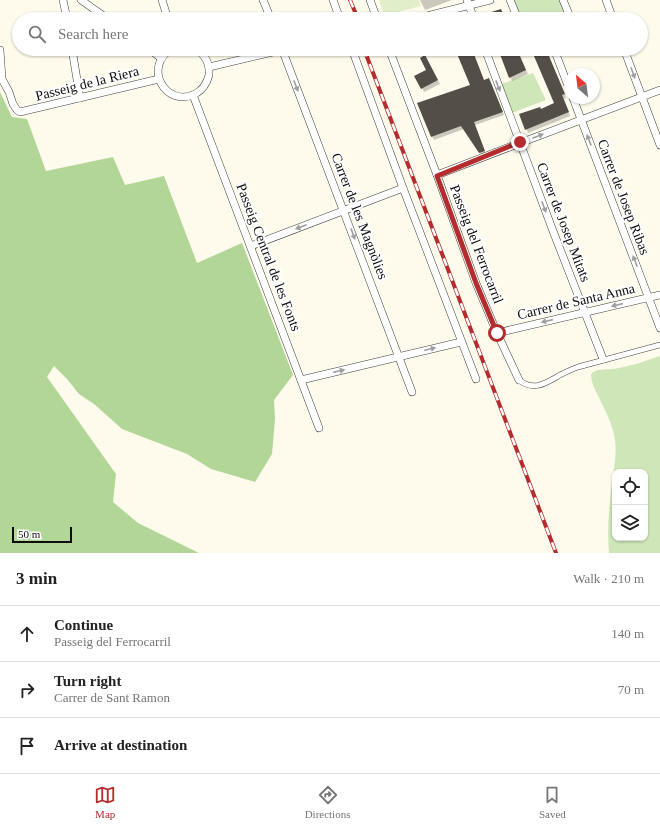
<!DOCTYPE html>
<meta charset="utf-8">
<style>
body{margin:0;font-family:"Times New Roman",serif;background:#f6f6f6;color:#222}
.controls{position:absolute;right:12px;bottom:12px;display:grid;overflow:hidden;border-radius:8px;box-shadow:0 1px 3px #0004}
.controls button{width:36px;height:36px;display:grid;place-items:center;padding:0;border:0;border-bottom:1px solid #e0e0e0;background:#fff;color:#222;font:20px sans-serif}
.compass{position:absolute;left:564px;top:68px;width:36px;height:36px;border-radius:50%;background:#fff;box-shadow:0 1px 3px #0004;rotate:332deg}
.scale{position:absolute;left:12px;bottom:10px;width:60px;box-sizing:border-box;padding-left:4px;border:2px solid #0c0c0c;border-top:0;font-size:11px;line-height:14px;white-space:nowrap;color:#0c0c0c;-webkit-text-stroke:3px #fff;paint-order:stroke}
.stop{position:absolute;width:12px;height:12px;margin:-9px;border:3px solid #b42c2e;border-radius:50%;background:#fff}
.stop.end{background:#b42c2e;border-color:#fff;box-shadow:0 1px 4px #0008}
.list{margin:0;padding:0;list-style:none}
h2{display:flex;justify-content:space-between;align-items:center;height:52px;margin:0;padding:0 16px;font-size:17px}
h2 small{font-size:13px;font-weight:400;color:#767676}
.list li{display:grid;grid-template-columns:26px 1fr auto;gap:12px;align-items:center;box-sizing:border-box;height:56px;padding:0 16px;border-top:1px solid #e0e0e0}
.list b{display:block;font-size:15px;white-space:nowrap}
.list p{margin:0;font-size:13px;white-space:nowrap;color:#767676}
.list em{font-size:13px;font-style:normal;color:#767676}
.icon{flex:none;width:22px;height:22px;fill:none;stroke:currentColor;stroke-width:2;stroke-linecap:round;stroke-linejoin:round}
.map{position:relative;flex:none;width:660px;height:553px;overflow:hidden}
.search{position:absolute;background:#fff;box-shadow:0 1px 3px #0004;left:12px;right:12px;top:12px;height:44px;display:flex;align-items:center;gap:10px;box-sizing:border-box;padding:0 14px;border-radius:22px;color:#767676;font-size:15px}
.sheet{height:220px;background:#fff}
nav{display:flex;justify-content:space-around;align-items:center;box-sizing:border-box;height:56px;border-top:1px solid #e0e0e0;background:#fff;font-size:11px;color:#767676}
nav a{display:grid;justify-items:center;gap:2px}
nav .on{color:#b42c2e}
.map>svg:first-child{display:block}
.green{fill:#cee6b8;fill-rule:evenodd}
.forest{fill:#b2d698}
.pitch{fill:#e0eec9}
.shadow{fill:#0003}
.building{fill:#544e49}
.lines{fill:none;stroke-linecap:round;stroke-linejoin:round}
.pedestrian-casing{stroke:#3f3f3f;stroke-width:6}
.minor-casing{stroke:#3f3f3f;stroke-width:8}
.pedestrian{stroke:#fff;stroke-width:5}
.minor{stroke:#fff;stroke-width:7}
.rail-casing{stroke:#b42c2e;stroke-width:4}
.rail{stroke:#fff;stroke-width:2.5;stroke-dasharray:8;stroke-linecap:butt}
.oneway{fill:#9e9e9e}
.route{stroke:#b42c2e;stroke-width:5}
.labels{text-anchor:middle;stroke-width:4;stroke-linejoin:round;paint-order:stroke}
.street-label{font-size:14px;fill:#0c0c0c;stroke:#fff}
</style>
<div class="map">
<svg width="660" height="553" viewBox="0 0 660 553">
<rect width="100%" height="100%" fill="#fefbec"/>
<g class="green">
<polygon points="510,0 563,0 571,19 518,19"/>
<polygon points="533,73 546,100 509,114 498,85"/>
<path d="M660,356v197h-51c-2,-24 0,-47 3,-71 2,-14 5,-28 3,-42 -2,-14 -8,-26 -14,-38 -4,-9 -10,-18 -10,-28 6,-6 14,-4 22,-5 16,-2 32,-8 47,-13zM615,472h30v66h-30z"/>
</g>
<polygon class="forest" points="0,92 12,117 27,119 46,171 113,157 125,185 164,176 197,263 242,243 293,375 274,400 275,419 272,454 255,482 211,469 187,454 122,429 94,404 79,394 67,379 54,366 47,377 116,474 113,502 138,523 199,553 0,553"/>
<polygon class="pitch" points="379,0 419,0 421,6 394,13 384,14"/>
<g class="shadow">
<polygon points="420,0 452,0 425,10"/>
<polygon points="456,49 471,49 484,81 490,83 504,115 475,125 486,155 482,156 464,129 434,140 432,136 471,85"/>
<polygon points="516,49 528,74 512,81 510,77"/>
<polygon points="532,49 546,49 566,98 564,99 570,116 528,133 521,115 540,110 556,104"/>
<polygon points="425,56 440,84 424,92 416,76 427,70"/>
</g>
<g class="building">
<polygon points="501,9 505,19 479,19 478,16"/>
<polygon points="455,49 472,49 484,80 489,78 503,112 474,122 485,151 479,153 461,126 431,137 417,103 470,85"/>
<polygon points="498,49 517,49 526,70 509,78"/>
<polygon points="531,49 546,49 565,94 562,95 569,112 525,130 519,114 540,107 541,109 554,103"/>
<polygon points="425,55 438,80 421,89 414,76 426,70 420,58"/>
</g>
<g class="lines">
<g class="pedestrian-casing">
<path id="pedestrian" d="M519,380c15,12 27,3 41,-5 6,-3 12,-6 18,-8l82,-22"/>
</g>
<g class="minor-casing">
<g id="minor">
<polyline points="63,0 67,19"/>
<polyline points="81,0 108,19"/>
<polyline points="162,0 168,19"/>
<polyline points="263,0 271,19"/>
<polyline points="333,0 340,19"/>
<polyline points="370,0 377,19"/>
<polyline points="467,0 474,19"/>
<polyline points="510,0 518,19"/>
<polyline points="563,0 571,19"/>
<polyline points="606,0 613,19"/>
<polyline points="415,19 490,0"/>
<polyline points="72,49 80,98"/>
<polyline points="149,49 161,58"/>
<path d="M171,49c-28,18 -6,59 24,45 8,-4 12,-11 14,-19 1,-11 -4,-20 -13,-26"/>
<polyline points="282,49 412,392"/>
<polyline points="352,49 403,188 476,379"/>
<polyline points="389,49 437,175 476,283 497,333 519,380"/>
<polyline points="485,49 553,231 603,359"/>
<polyline points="554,49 570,91"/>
<polyline points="624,49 660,145"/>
<polyline points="0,50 2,79 9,92 13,104 17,110 20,112 159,79"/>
<polyline points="209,67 286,49"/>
<polyline points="193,95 319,428"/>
<polyline points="573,98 660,328"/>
<polyline points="437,175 520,143 660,90"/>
<polyline points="251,246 403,188"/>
<polyline points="497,333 660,295"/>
<polyline points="301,380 461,342"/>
</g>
</g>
<use href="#pedestrian" class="pedestrian"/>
<use href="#minor" class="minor"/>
<g class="rail-casing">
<g id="rail">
<polyline points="350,0 358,19"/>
<polyline points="364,49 556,553"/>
</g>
</g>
<use href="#rail" class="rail"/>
</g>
<defs><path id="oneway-solid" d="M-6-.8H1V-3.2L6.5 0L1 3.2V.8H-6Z"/></defs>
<g class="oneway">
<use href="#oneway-solid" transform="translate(633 73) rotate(70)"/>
<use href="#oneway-solid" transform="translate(296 86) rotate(69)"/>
<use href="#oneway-solid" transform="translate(498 86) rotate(69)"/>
<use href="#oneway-solid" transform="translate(538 136) rotate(-21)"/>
<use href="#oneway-solid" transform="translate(589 140) rotate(-111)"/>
<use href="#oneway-solid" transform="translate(544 207) rotate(69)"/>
<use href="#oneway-solid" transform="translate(301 227) rotate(159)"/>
<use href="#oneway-solid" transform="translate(353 234) rotate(70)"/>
<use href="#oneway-solid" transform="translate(635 261) rotate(-111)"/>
<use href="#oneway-solid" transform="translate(617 305) rotate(167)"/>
<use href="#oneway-solid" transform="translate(547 321) rotate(167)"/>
<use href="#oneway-solid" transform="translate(430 349) rotate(-14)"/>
<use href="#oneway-solid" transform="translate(339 371) rotate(-13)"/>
</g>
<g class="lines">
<polyline class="route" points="497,333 476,283 437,176 520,142"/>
</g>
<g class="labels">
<g class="street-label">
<text transform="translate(87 83) rotate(-14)" y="5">Passeig de la Riera</text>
<text transform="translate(624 197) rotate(69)" y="5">Carrer de Josep Ribas</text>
<text transform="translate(360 216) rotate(69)" y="5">Carrer de les Magnòlies</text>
<text transform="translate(564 222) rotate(69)" y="5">Carrer de Josep Mitats</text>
<text transform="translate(477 244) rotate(69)" y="5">Passeig del Ferrocarril</text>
<text transform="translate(269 257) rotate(69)" y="5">Passeig Central de les Fonts</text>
<text transform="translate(576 301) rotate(-13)" y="5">Carrer de Santa Anna</text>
</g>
</g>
</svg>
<div class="controls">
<button><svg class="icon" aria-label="locate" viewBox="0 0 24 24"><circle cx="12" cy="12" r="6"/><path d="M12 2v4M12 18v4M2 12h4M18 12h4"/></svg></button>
<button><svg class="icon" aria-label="layers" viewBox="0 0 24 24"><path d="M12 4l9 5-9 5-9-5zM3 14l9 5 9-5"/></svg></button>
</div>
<svg class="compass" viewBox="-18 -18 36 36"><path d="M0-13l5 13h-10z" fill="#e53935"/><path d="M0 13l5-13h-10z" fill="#767676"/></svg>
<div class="scale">50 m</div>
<div class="stop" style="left:497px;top:333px"></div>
<div class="stop end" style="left:520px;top:142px"></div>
<div class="search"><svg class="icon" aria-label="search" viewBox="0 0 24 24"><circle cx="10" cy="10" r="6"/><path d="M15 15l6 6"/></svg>Search here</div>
</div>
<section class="sheet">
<h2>3 min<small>Walk · 210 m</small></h2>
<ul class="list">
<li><svg class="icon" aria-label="ahead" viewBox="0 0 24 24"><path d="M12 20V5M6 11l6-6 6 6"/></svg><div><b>Continue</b><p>Passeig del Ferrocarril</p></div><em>140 m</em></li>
<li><svg class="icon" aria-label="right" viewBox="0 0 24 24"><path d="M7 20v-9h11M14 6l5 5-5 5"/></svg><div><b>Turn right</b><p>Carrer de Sant Ramon</p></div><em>70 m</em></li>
<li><svg class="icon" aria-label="arrive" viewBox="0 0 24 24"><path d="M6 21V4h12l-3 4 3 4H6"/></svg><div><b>Arrive at destination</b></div></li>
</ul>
</section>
<nav>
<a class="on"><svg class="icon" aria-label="map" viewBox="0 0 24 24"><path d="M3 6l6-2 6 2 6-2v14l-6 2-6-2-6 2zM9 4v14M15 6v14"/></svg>Map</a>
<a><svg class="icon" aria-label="directions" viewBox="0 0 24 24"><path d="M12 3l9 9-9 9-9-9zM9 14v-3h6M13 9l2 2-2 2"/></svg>Directions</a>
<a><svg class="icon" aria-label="saved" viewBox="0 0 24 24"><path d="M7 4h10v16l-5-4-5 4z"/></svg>Saved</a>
</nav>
